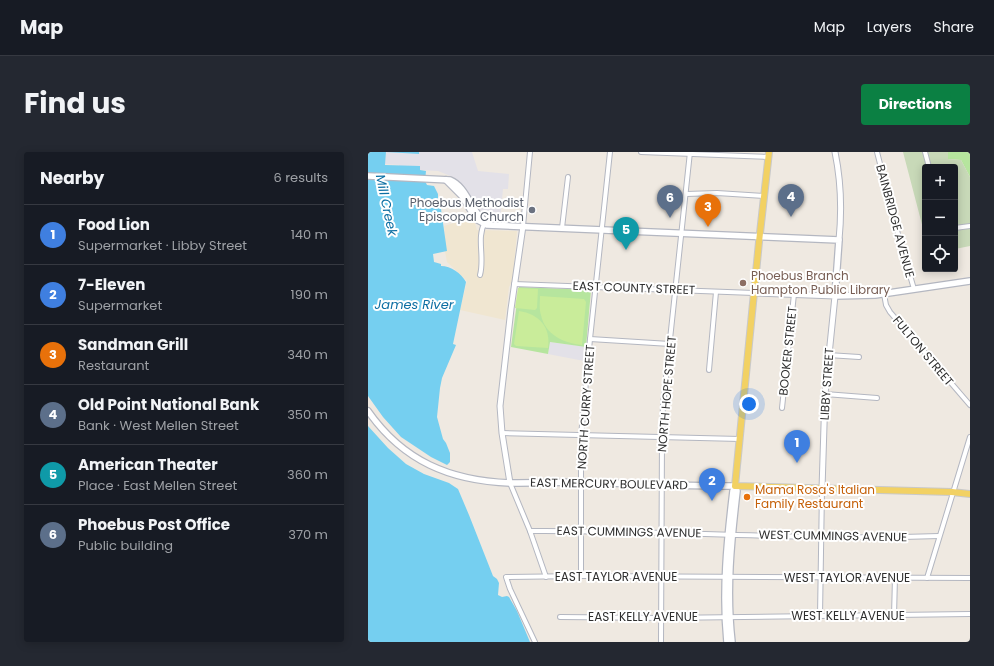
<!DOCTYPE html>
<meta charset="utf-8">
<style>
body{margin:0;font-family:Poppins,sans-serif;background:#242831;color:#f1f3f6}
.controls{position:absolute;right:12px;top:12px;display:grid;overflow:hidden;border-radius:4px;box-shadow:0 2px 10px #0003}
.controls button{width:36px;height:36px;display:grid;place-items:center;padding:0;border:0;border-bottom:1px solid #363941;background:#171b24;color:#f1f3f6;font:20px sans-serif}
.you{position:absolute;left:381px;top:252px;width:14px;height:14px;margin:-10px;border:3px solid #fff;border-radius:50%;background:#1a73e8;box-shadow:0 0 0 6px #1a73e833}
.badge{display:grid;place-items:center;width:26px;height:26px;border-radius:50%;background:#0b8043;color:#fff;font-size:13px;font-weight:700}
.pin{position:absolute;translate:-50% -33px;filter:drop-shadow(0 1px 2px #0008)}
.pin::after{content:'';position:absolute;top:21px;width:14px;height:12px;background:inherit;clip-path:polygon(0 0,100% 0,50% 100%)}
.list{margin:0;padding:0;list-style:none}
h2{display:flex;justify-content:space-between;align-items:center;height:52px;margin:0;padding:0 16px;font-size:17px}
h2 small{font-size:13px;font-weight:400;color:#9ea1a6}
.list li{display:grid;grid-template-columns:26px 1fr auto;gap:12px;align-items:center;box-sizing:border-box;height:60px;padding:0 16px;border-top:1px solid #363941}
.list b{display:block;font-size:15px;white-space:nowrap}
.list p{margin:0;font-size:13px;white-space:nowrap;color:#9ea1a6}
.list em{font-size:13px;font-style:normal;color:#9ea1a6}
.icon{flex:none;width:22px;height:22px;fill:none;stroke:currentColor;stroke-width:2;stroke-linecap:round;stroke-linejoin:round}
.map{position:relative;flex:none;width:602px;height:490px;overflow:hidden;border-radius:4px}
header{display:flex;align-items:center;gap:24px;box-sizing:border-box;height:56px;padding:0 20px;background:#171b24;border-bottom:1px solid #363941}
header strong{font-size:19px}
nav{display:flex;gap:22px;margin-inline-start:auto;font-size:14px}
.intro{display:flex;align-items:center;justify-content:space-between;box-sizing:border-box;height:96px;padding:0 24px}
h1{margin:0;font-size:28px}
.button{padding:10px 18px;border-radius:4px;background:#0b8043;color:#fff;font-size:14px;font-weight:700}
main{display:flex;gap:24px;padding:0 24px}
aside{flex:1;background:#171b24;border-radius:4px;box-shadow:0 2px 10px #0003}
.map>svg:first-child{display:block}
.industrial{fill:#e3e1e8}
.education{fill:#f0e6d1}
.green{fill:#b6e59e}
.cemetery{fill:#c8d9b8}
.pitch{fill:#c9ec9a}
.water{fill:#75cff0}
.lines{fill:none;stroke-linecap:round;stroke-linejoin:round}
.minor-casing{stroke:#b4b7c1;stroke-width:6}
.tertiary-casing{stroke:#b4b7c1;stroke-width:7}
.secondary-casing{stroke:#b4b7c1;stroke-width:8}
.primary-casing{stroke:#c9c9c9;stroke-width:8}
.minor{stroke:#fff;stroke-width:4}
.tertiary{stroke:#fff;stroke-width:5}
.secondary{stroke:#fff;stroke-width:5.5}
.primary{stroke:#f2d163;stroke-width:6}
.worship-dot{fill:#6b7280;stroke:#fff;stroke-width:1.5}
.education-dot{fill:#8d6e63;stroke:#fff;stroke-width:1.5}
.food-dot{fill:#e8710a;stroke:#fff;stroke-width:1.5}
.labels{text-anchor:middle;stroke-width:4;stroke-linejoin:round;paint-order:stroke}
.worship-label{font-size:12px;fill:#5b616d;stroke:#fff;text-anchor:end}
.street-label{font-size:12px;fill:#2e2e2e;stroke:#fff}
.education-label{font-size:12px;fill:#785e54;stroke:#fff;text-anchor:start}
.food-label{font-size:12px;fill:#c56008;stroke:#fff;text-anchor:start}
.water-label{font-size:13px;font-style:italic;fill:#0d6fa3;stroke:#fff}
</style>
<header>
<strong>Map</strong>
<nav><a>Map</a><a>Layers</a><a>Share</a></nav>
</header>
<div class="intro"><h1>Find us</h1><a class="button">Directions</a></div>
<main>
<aside>
<h2>Nearby<small>6 results</small></h2>
<ul class="list">
<li><span class="badge" style="background:#3f7fe0">1</span><div><b>Food Lion</b><p>Supermarket · Libby Street</p></div><em>140 m</em></li>
<li><span class="badge" style="background:#3f7fe0">2</span><div><b>7-Eleven</b><p>Supermarket</p></div><em>190 m</em></li>
<li><span class="badge" style="background:#e8710a">3</span><div><b>Sandman Grill</b><p>Restaurant</p></div><em>340 m</em></li>
<li><span class="badge" style="background:#5c6f8a">4</span><div><b>Old Point National Bank</b><p>Bank · West Mellen Street</p></div><em>350 m</em></li>
<li><span class="badge" style="background:#0f9aa8">5</span><div><b>American Theater</b><p>Place · East Mellen Street</p></div><em>360 m</em></li>
<li><span class="badge" style="background:#5c6f8a">6</span><div><b>Phoebus Post Office</b><p>Public building</p></div><em>370 m</em></li>
</ul>
</aside>
<div class="map">
<svg width="602" height="490" viewBox="0 0 602 490">
<rect width="100%" height="100%" fill="#efe9e1"/>
<g class="industrial">
<polygon points="18,0 104,0 110,19 141,22 140,37 135,37 132,68 123,67 116,63 93,33 85,25 70,19 31,17 31,13 17,12"/>
<polygon points="182,190 218,195 216,209 180,202"/>
</g>
<polygon class="education" points="105,65 109,78 149,79 145,128 141,135 137,168 92,158 99,129 79,110 76,94 77,84 76,74"/>
<g class="green">
<polygon points="580,0 602,0 602,25 593,8 580,7"/>
<polygon points="151,135 223,138 218,195 182,190 180,202 143,195"/>
</g>
<polygon class="cemetery" points="535,0 580,0 580,7 593,8 602,25 602,94 587,97 587,15 557,15 557,84"/>
<g class="pitch">
<polygon points="150,136 170,137 169,156 167,158 147,156"/>
<path d="M172,144l44,3 2,3 -4,43c-18,-2 -37,-10 -41,-30 -2,-6 -1,-13 -1,-19z"/>
<path d="M151,159c20,3 32,16 29,37l-32,-2 -2,-2z"/>
</g>
<g class="water">
<path d="M0,0h51v2l-33,-2 -1,13 35,1v4l6,1 -1,10 2,4 7,1 4,8v12l3,3 6,42 -14,3 1,8 7,2v2c10,0 20,7 25,16l-13,62 3,1 -14,33 -2,10 -3,29 6,22 3,4 4,10v9l-3,3 -16,-8 -30,-20 -18,-20 -15,-21z"/>
<polygon points="0,274 20,296 38,312 56,322 81,331 90,337 101,363 125,424 129,427 131,431 130,443 134,445 139,444 141,445 149,459 162,490 0,490"/>
</g>
<g class="lines">
<g class="minor-casing">
<g id="minor">
<polyline points="273,0 401,5"/>
<polyline points="509,0 531,86 546,137"/>
<polyline points="557,0 561,15"/>
<polyline points="318,42 349,41 397,44"/>
<polyline points="155,74 162,0"/>
<polyline points="194,76 200,25"/>
<polyline points="587,76 602,74"/>
<path d="M112,123c5,-18 -4,-37 5,-53"/>
<polyline points="146,132 386,141"/>
<polyline points="516,142 518,153 522,160 602,253"/>
<polyline points="222,187 302,192"/>
<polyline points="460,203 491,205"/>
<polyline points="341,218 348,140"/>
<polyline points="457,242 509,246"/>
<polyline points="414,256 426,142"/>
<polyline points="134,281 372,287"/>
<polyline points="142,331 162,379 178,425"/>
<path d="M162,379c136,-1 273,10 409,5"/>
<polyline points="213,424 213,284 222,187 242,0"/>
<polyline points="559,426 602,285"/>
<polyline points="452,464 454,337"/>
<polyline points="526,464 527,425"/>
<polyline points="192,465 293,466 602,462"/>
<polyline points="167,490 142,437 138,425 213,424 602,426"/>
<polyline points="293,490 294,286 295,253 322,0"/>
</g>
</g>
<g class="tertiary-casing">
<g id="tertiary">
<path d="M467,0c6,29 7,58 4,88"/>
<polyline points="386,141 467,144 457,242 454,337"/>
<polyline points="142,331 134,281 132,254 143,157 155,74"/>
</g>
</g>
<g class="secondary-casing">
<g id="secondary">
<path d="M0,24l82,4c19,8 20,34 39,43"/>
<polyline points="78,28 94,44 108,67 119,73 471,88 467,144 507,143 602,129"/>
<path d="M0,259c35,50 82,70 143,72 24,0 48,-1 73,-1 50,2 101,4 151,4"/>
<path d="M359,490c-5,-51 0,-101 6,-151l2,-5"/>
<path d="M364,490c-6,-51 -1,-100 5,-151l-2,-5"/>
</g>
</g>
<g class="primary-casing">
<polyline id="primary" points="401,0 391,90 367,334 584,340 602,342"/>
</g>
<use href="#minor" class="minor"/>
<use href="#tertiary" class="tertiary"/>
<use href="#secondary" class="secondary"/>
<use href="#primary" class="primary"/>
</g>
<circle class="worship-dot" cx="164" cy="58" r="4"/>
<circle class="education-dot" cx="375" cy="131" r="4"/>
<circle class="food-dot" cx="379" cy="345" r="4"/>
<g class="labels">
<g class="worship-label">
<text x="156" y="55">Phoebus Methodist<tspan x="156" dy="14">Episcopal Church</tspan></text>
</g>
<g class="street-label">
<text transform="translate(527 69) rotate(75)" y="4">BAINBRIDGE AVENUE</text>
<text transform="translate(266 136) rotate(2)" y="4">EAST COUNTY STREET</text>
<text transform="translate(420 199) rotate(-84)" y="4">BOOKER STREET</text>
<text transform="translate(555 199) rotate(50)" y="4">FULTON STREET</text>
<text transform="translate(459 232) rotate(-86)" y="4">LIBBY STREET</text>
<text transform="translate(299 242) rotate(-85)" y="4">NORTH HOPE STREET</text>
<text transform="translate(218 255) rotate(-86)" y="4">NORTH CURRY STREET</text>
<text transform="translate(241 332) rotate(1)" y="4">EAST MERCURY BOULEVARD</text>
<text transform="translate(261 380) rotate(1)" y="4">EAST CUMMINGS AVENUE</text>
<text transform="translate(465 384) rotate(1)" y="4">WEST CUMMINGS AVENUE</text>
<text x="248" y="429">EAST TAYLOR AVENUE</text>
<text x="479" y="430">WEST TAYLOR AVENUE</text>
<text x="480" y="468">WEST KELLY AVENUE</text>
<text x="275" y="469">EAST KELLY AVENUE</text>
</g>
<g class="education-label">
<text x="383" y="128">Phoebus Branch<tspan x="383" dy="14">Hampton Public Library</tspan></text>
</g>
<g class="food-label">
<text x="387" y="342">Mama Rosa's Italian<tspan x="387" dy="14">Family Restaurant</tspan></text>
</g>
<g class="water-label">
<text transform="translate(19 53) rotate(78)" y="5">Mill Creek</text>
<text x="46" y="157">James River</text>
</g>
</g>
</svg>
<div class="controls">
<button>+</button>
<button>−</button>
<button><svg class="icon" aria-label="locate" viewBox="0 0 24 24"><circle cx="12" cy="12" r="6"/><path d="M12 2v4M12 18v4M2 12h4M18 12h4"/></svg></button>
</div>
<div class="you"></div>
<div class="pin badge" style="left:429px;top:311px;background:#3f7fe0">1</div>
<div class="pin badge" style="left:344px;top:349px;background:#3f7fe0">2</div>
<div class="pin badge" style="left:340px;top:75px;background:#e8710a">3</div>
<div class="pin badge" style="left:423px;top:65px;background:#5c6f8a">4</div>
<div class="pin badge" style="left:258px;top:98px;background:#0f9aa8">5</div>
<div class="pin badge" style="left:302px;top:66px;background:#5c6f8a">6</div>
</div>
</main>
